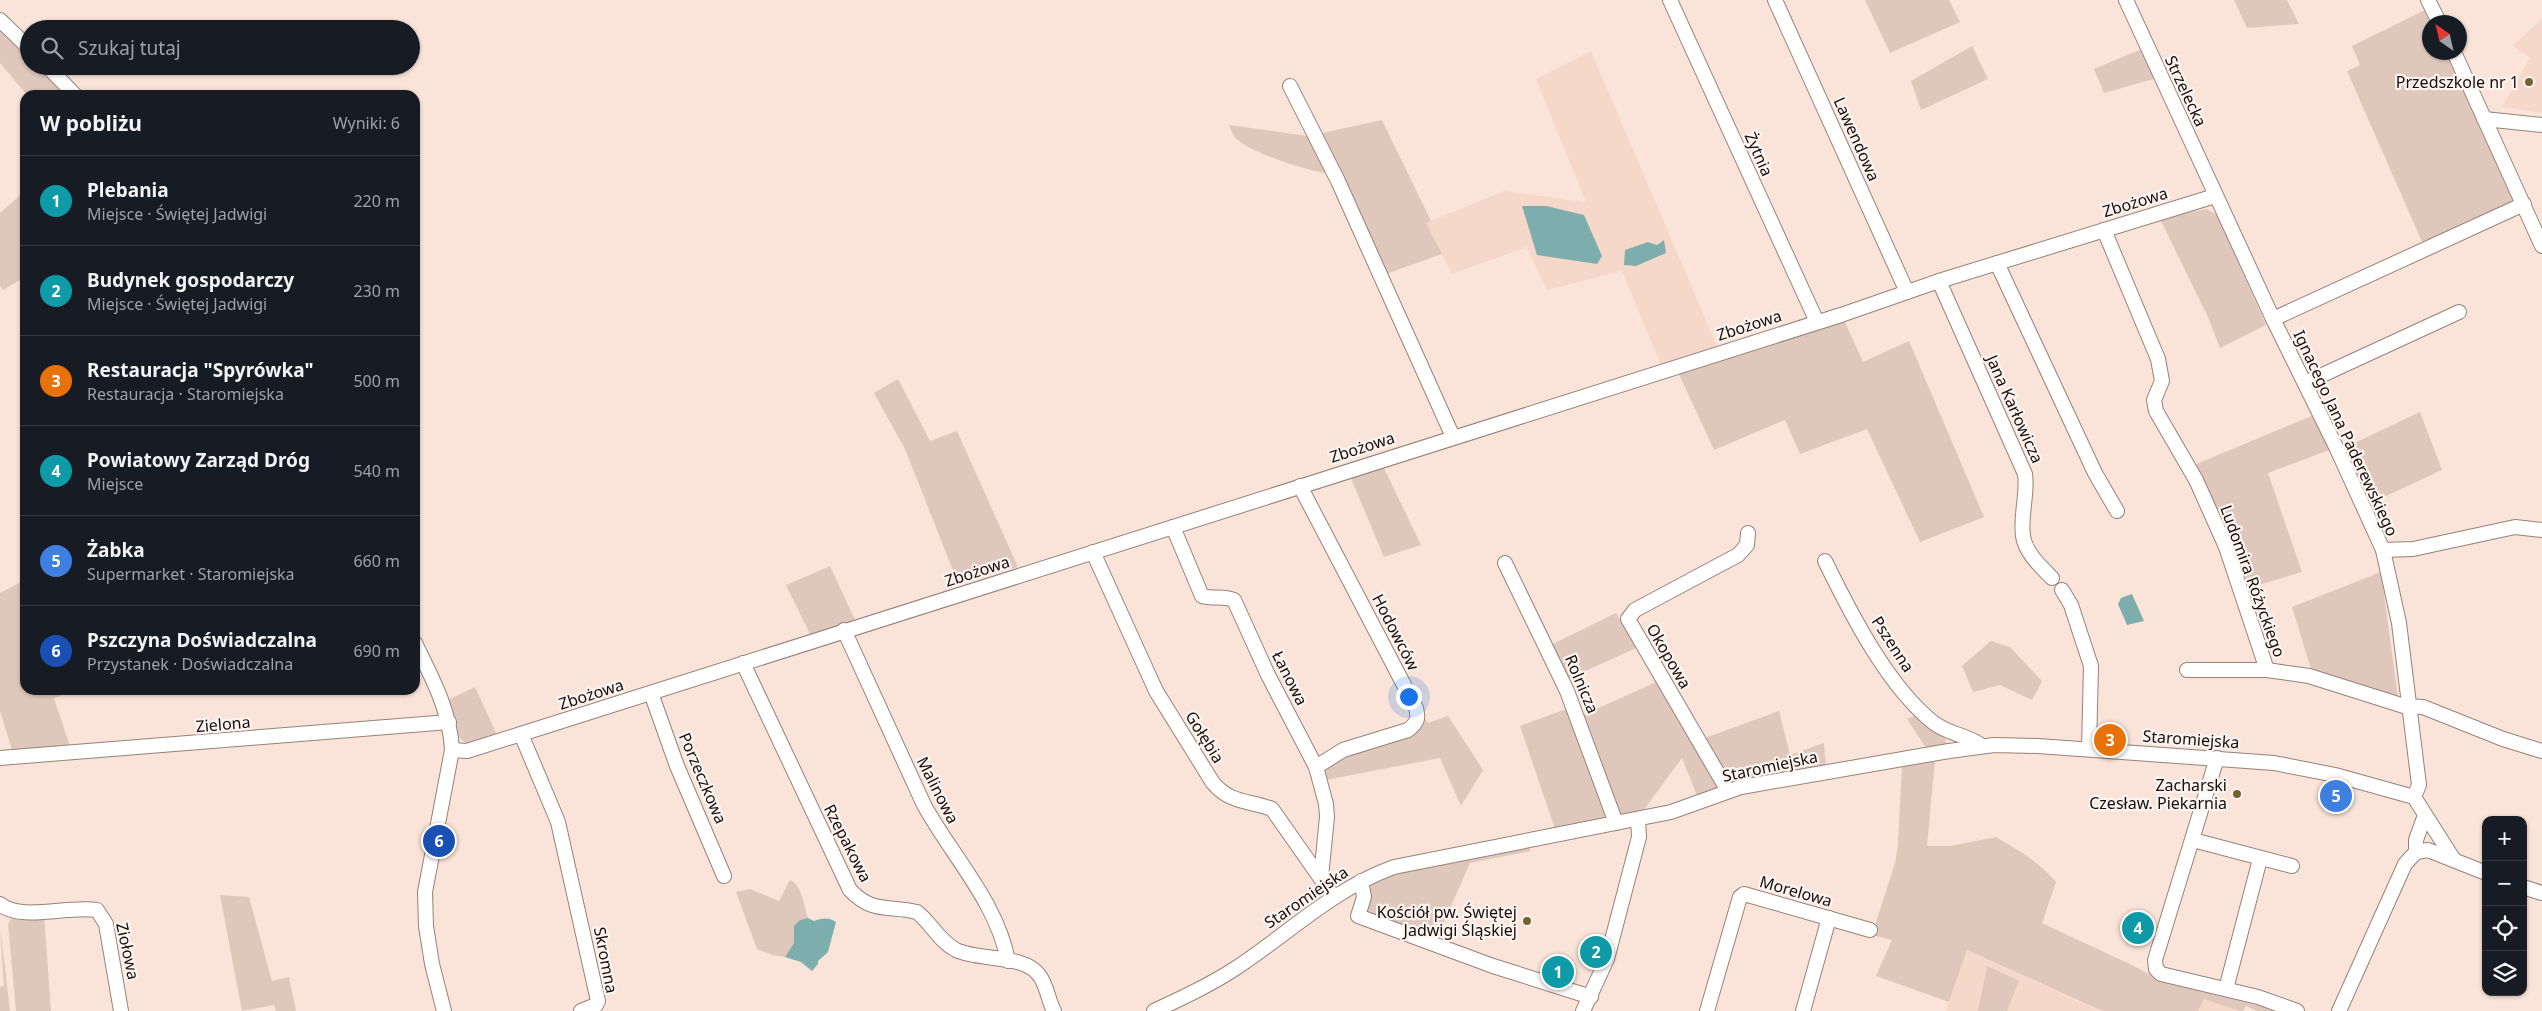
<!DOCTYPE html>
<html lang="pl">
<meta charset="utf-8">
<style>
body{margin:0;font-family:"Noto Sans",sans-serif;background:#242831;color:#f1f3f6}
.controls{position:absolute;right:15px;bottom:15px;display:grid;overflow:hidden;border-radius:10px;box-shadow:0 1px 4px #0004}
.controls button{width:45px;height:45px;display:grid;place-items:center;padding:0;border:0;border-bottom:1px solid #363941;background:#171b24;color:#f1f3f6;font:25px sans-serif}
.compass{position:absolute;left:2422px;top:15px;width:45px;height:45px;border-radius:50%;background:#171b24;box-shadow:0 1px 4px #0004;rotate:326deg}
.you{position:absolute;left:1408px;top:696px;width:18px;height:18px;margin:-12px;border:4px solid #fff;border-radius:50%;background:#1a73e8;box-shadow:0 0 0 8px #1a73e833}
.badge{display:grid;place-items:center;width:32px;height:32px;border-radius:50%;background:#b9b29d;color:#fff;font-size:16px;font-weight:700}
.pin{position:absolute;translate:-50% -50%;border:2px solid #fff;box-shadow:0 1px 5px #0006}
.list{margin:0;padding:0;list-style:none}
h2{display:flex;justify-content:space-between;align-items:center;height:65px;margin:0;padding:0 20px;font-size:21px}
h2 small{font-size:16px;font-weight:400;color:#9ea1a6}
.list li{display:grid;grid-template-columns:32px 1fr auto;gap:15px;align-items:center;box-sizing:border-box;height:90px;padding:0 20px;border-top:1px solid #363941}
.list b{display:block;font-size:19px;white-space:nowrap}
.list p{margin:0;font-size:16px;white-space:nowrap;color:#9ea1a6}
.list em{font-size:16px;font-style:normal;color:#9ea1a6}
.icon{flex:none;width:28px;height:28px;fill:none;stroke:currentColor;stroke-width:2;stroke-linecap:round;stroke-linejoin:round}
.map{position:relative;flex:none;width:2542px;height:1011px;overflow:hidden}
.search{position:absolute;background:#171b24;box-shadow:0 1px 4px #0004;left:20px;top:20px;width:400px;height:55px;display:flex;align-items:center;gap:12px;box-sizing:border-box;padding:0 18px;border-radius:28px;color:#9ea1a6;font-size:19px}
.panel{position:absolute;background:#171b24;box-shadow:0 1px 4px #0004;left:20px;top:90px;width:400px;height:605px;border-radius:15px}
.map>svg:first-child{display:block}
.built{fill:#f6d8ca}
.green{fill:#dfc7bc}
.water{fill:#7daead}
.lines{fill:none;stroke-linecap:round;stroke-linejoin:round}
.minor-casing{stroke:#968278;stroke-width:16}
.minor{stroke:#fff;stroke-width:14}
.poi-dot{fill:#756231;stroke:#fdf4f0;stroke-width:2}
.labels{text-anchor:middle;stroke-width:4.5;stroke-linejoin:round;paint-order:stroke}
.poi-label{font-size:16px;fill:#140d0a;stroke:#fdf4f0;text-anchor:end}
.street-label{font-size:16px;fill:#140d0a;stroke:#fdf4f0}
</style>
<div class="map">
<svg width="2542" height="1011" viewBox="0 0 2542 1011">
<rect width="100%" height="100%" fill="#fae4d9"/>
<g class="built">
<polygon points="2542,18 2542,113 2502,107 2530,58 2513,46"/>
<polygon points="1591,51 1717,346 1661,365 1622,271 1547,290 1527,247 1452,274 1426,223 1504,191 1586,202 1536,79"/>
<polygon points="1967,950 2082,1003 2100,1011 1946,1011"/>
<polygon points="2203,999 2239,1011 2198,1011"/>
</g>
<g class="green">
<polygon points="1865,0 1949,0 1960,22 1890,53"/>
<polygon points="2234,0 2287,0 2299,24 2247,28"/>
<polygon points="2427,9 2433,22 2430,22 2430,52 2447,53 2515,198 2509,207 2423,244 2347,71 2360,65 2352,46"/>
<polygon points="0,27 29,56 29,66 39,66 67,95 27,95 0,63"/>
<polygon points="1972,46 1988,79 1921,110 1911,81"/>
<polygon points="2142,49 2157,78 2104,93 2094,69"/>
<path d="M1382,120l49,101 -5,2 16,31 -56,20 -42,-98c-24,-1 -86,-20 -105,-35 -5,-3 -8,-11 -10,-16l79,11z"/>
<polygon points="25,191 25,277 3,290 0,286 0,213"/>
<polygon points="2206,209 2217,215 2266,325 2220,348 2208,317 2160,219"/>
<polygon points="1844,320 1863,362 1909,341 1984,517 1920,542 1867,429 1800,454 1785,420 1714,450 1678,372"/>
<polygon points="898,379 930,441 957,431 1018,567 958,583 905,449 874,393"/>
<polygon points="2420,412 2442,470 2371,503 2344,448"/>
<polygon points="2314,415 2332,449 2268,473 2302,572 2246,589 2194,465"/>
<polygon points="1383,466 1421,545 1384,557 1350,476"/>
<polygon points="830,566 855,620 810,634 786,585"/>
<polygon points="2381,572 2398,697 2311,669 2292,607"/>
<polygon points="25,580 25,690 76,690 54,698 71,749 13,753 0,711 0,593"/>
<polygon points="1616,613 1636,648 1568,679 1553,644"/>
<polygon points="1991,641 2010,647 2042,681 2032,700 2000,685 1973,692 1962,666"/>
<polygon points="1656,682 1720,789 1698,798 1682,758 1643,811 1620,820 1581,716"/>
<polygon points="475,687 497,735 465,743 458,736 448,700"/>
<polygon points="1569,708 1611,821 1555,829 1520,726"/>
<polygon points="1779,711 1790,755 1824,743 1826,768 1729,784 1702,739"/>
<polygon points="1917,715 1944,733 1947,748 1930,751 1926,748 1907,719"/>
<polygon points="1448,716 1483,770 1461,806 1440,758 1326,780 1325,769 1343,754 1412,732 1426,719 1428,723"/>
<path d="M1935,760l-8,86h23l46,-9c22,13 43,25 60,45l-14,41 94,44 26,15 119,29h-24l-11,-5 -3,5h-4l-35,-12 -6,12h-96l-135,-61 -18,52 -73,-26 16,-36 -20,-5 23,-72 3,-18 4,-79z"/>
<polygon points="1528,845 1531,851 1470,863 1437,938 1369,915 1367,903 1372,883 1401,873"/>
<path d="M790,880c12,5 14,26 18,38l-8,2 -5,6 -1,17 -9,14 -12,-2 -16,-6 -21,-57 14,-3 29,12z"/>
<polygon points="220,895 249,897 272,981 289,977 296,1011 276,1011 274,1005 242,1011"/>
<polygon points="44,915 51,1011 16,1011 8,924 11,919"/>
<polygon points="0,927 10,1011 0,1011 0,987 4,986"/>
<polygon points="1987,966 2019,981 2007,1011 1978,1011"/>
</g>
<g class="water">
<polygon points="1522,206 1546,206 1584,215 1602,256 1597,264 1537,255"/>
<polygon points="1664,240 1666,253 1636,266 1624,265 1625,250 1648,242 1657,245"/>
<polygon points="2132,594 2144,621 2127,625 2118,604 2121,598"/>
<path d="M808,918l6,3c8,-3 15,-4 22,1l-8,30 -10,9v3l-6,7 -11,-9 -16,-5 9,-14v-17l6,-6z"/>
</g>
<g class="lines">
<g class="minor-casing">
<g id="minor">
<polyline points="1670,0 1817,322"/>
<polyline points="1775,0 1907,292"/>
<polyline points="2126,0 2273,319 2337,449 2383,550 2399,623 2419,785 2414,797"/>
<polyline points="2428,0 2439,22"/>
<polyline points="0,20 29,48"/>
<polyline points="2454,52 2542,246"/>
<polyline points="47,66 75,95"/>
<polyline points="1290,86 1338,181 1453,437"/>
<polyline points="2484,119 2542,125"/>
<polyline points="2104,230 2158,359 2162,381 2154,400 2156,411 2196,480 2226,547 2267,670"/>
<polyline points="1997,263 2095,473 2117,511"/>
<path d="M1939,281l86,193c3,20 -5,41 -2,62 2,16 18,31 29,42"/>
<polyline points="2273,319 2524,204"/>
<polyline points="2305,383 2459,312"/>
<path d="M1300,486l116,222c3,11 1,15 -8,22l-65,20 -27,17"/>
<path d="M1173,527l29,69c11,3 21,0 32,4l34,75 48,92 10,37 1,13 -6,60"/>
<polyline points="2383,550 2413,549 2515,527 2542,530"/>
<path d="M1093,552l63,139 57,92c18,21 36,17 59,26l61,87"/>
<path d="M1825,561c26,53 63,126 109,162 16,12 34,12 48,23"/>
<polyline points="1505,563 1567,691 1616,823"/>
<polyline points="2062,590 2071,605 2091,666 2089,749"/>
<path d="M844,630l80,175c28,51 73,97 84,156"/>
<path d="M415,643c17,35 35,67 37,107l-27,142 1,34 6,38 12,47"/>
<path d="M743,663l107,227c23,24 38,15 67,22 14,11 22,29 39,38 23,11 68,4 83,25 8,10 9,25 15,36"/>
<polyline points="2187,670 2267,670 2309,676 2404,706 2423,707 2503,739 2542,751"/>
<polyline points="651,693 677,766 724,876"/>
<polyline points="521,734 558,822 598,1001 596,1005 581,1011"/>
<polyline points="452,750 467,751 521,734 1841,315 1939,281 2215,196"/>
<polyline points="0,758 449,722"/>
<polyline points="2217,758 2155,960 2156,969 2161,974 2258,997 2297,1011"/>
<polyline points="1728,791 1628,619 1635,610 1738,555 1747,545 1748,533"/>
<polyline points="2193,840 2292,866"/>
<polyline points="2416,852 2428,850 2486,873"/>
<polyline points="1361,881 1364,897 1358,916 1493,966 1591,997"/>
<polyline points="2523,887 2542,893"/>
<path d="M0,904c20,18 70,1 97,6l9,14 15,87"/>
<polyline points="2226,989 2260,859"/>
<path d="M1154,1011c28,-13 56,-26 82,-43 53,-35 97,-79 158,-101l277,-55 70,-25 208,-36 45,-6 44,1 236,17 61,12 79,22 40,63"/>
<polyline points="1583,1011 1607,959 1639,837 1638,819"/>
<polyline points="1707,1011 1740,897 1744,894 1870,930"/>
<polyline points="1803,1011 1829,918"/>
<polyline points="2339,1011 2405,864 2416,852 2416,840 2425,815"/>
</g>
</g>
<use href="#minor" class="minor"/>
</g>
<g class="poi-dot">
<circle cx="2529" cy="82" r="5"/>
<circle cx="2237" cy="794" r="5"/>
<circle cx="1527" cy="921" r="5"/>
</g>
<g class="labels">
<g class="poi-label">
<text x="2519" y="88">Przedszkole nr 1</text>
<text x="2227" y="791">Zacharski<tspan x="2227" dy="18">Czesław. Piekarnia</tspan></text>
<text x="1517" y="918">Kościół pw. Świętej<tspan x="1517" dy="18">Jadwigi Śląskiej</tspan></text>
</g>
<g class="street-label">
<text transform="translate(2186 91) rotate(65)" y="6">Strzelecka</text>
<text transform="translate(1857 139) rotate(66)" y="6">Lawendowa</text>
<text transform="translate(1759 154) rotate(66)" y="6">Żytnia</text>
<text transform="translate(2135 202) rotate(-17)" y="6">Zbożowa</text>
<text transform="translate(1749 325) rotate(-18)" y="6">Zbożowa</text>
<text transform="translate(2015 409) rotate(66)" y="6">Jana Karłowicza</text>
<text transform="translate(2346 433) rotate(65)" y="6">Ignacego Jana Paderewskiego</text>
<text transform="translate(1362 447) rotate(-18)" y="6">Zbożowa</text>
<text transform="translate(977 571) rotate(-18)" y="6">Zbożowa</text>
<text transform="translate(2253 581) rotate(70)" y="6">Ludomira Różyckiego</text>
<text transform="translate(1396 632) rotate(63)" y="6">Hodowców</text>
<text transform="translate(1893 644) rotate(57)" y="6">Pszenna</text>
<text transform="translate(1669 656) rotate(60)" y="6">Okopowa</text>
<text transform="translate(1290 678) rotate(63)" y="6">Łanowa</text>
<text transform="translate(1582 684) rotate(67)" y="6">Rolnicza</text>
<text transform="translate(591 694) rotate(-18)" y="6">Zbożowa</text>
<text transform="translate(223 724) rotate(-5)" y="6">Zielona</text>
<text transform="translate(1205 737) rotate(58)" y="6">Gołębia</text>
<text transform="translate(2191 739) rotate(4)" y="6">Staromiejska</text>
<text transform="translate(1770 766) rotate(-12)" y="6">Staromiejska</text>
<text transform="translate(703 778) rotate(67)" y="6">Porzeczkowa</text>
<text transform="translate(938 790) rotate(63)" y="6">Malinowa</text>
<text transform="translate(848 843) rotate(63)" y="6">Rzepakowa</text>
<text transform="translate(1796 891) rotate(16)" y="6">Morelowa</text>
<text transform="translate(1306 897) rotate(-34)" y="6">Staromiejska</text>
<text transform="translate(128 951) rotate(78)" y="6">Ziołowa</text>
<text transform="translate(606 960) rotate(79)" y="6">Skromna</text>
</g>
</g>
</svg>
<div class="controls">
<button>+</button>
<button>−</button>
<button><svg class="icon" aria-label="locate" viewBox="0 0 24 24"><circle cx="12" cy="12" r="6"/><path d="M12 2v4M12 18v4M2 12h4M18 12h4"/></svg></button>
<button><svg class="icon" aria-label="layers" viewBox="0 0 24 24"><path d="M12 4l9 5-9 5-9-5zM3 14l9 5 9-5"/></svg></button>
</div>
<svg class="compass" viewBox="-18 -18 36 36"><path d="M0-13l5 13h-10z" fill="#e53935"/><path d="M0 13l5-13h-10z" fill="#9ea1a6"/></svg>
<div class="you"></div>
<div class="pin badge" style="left:1558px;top:972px;background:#0f9aa8">1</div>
<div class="pin badge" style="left:1596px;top:952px;background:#0f9aa8">2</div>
<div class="pin badge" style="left:2110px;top:740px;background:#e8710a">3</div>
<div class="pin badge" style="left:2138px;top:928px;background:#0f9aa8">4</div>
<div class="pin badge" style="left:2336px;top:796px;background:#3f7fe0">5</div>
<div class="pin badge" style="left:439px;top:841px;background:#1a4fb4">6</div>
<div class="search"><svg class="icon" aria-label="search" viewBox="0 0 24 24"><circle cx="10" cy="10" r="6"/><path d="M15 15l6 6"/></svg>Szukaj tutaj</div>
<section class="panel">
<h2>W pobliżu<small>Wyniki: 6</small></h2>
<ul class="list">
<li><span class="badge" style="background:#0f9aa8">1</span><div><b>Plebania</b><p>Miejsce · Świętej Jadwigi</p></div><em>220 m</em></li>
<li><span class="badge" style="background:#0f9aa8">2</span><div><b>Budynek gospodarczy</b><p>Miejsce · Świętej Jadwigi</p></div><em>230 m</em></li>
<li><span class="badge" style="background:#e8710a">3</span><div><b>Restauracja &quot;Spyrówka&quot;</b><p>Restauracja · Staromiejska</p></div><em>500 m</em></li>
<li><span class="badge" style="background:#0f9aa8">4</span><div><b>Powiatowy Zarząd Dróg</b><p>Miejsce</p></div><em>540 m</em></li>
<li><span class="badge" style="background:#3f7fe0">5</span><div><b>Żabka</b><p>Supermarket · Staromiejska</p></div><em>660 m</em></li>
<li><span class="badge" style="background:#1a4fb4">6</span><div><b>Pszczyna Doświadczalna</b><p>Przystanek · Doświadczalna</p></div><em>690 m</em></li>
</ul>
</section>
</div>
